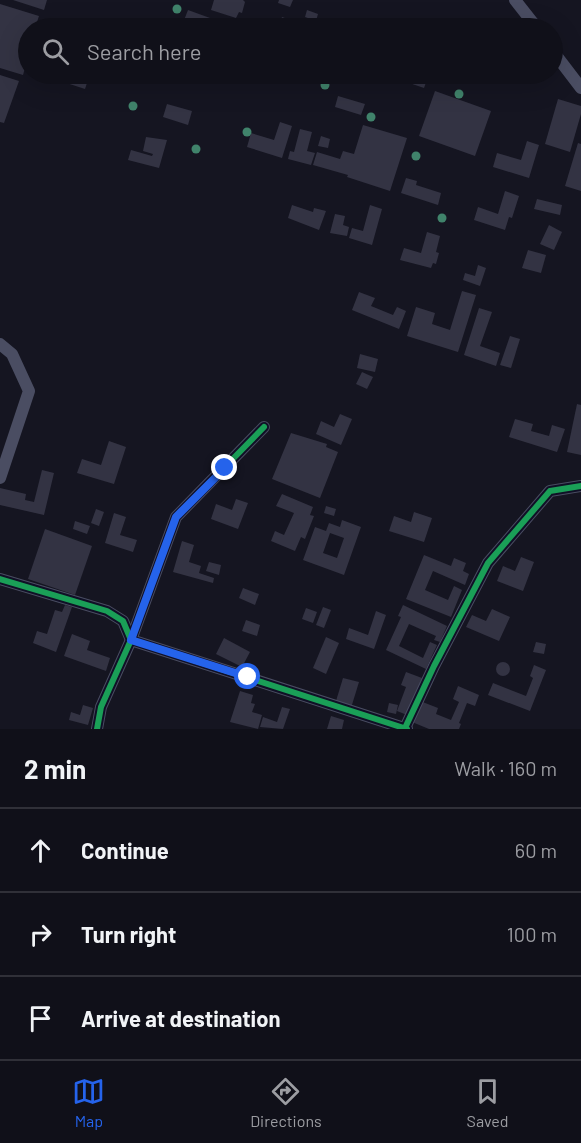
<!DOCTYPE html>
<meta charset="utf-8">
<style>
body{margin:0;font-family:Barlow,sans-serif;background:#1e1e26;color:#f1f3f6}
.stop{position:absolute;width:18px;height:18px;margin:-14px;border:4px solid #2563eb;border-radius:50%;background:#fff}
.stop.end{background:#2563eb;border-color:#fff;box-shadow:0 2px 6px #0008}
.list{margin:0;padding:0;list-style:none}
h2{display:flex;justify-content:space-between;align-items:center;height:78px;margin:0;padding:0 24px;font-size:26px}
h2 small{font-size:20px;font-weight:400;color:#9c9da2}
.list li{display:grid;grid-template-columns:39px 1fr auto;gap:18px;align-items:center;box-sizing:border-box;height:84px;padding:0 24px;border-top:2px solid #303038}
.list b{display:block;font-size:22px;white-space:nowrap}
.list em{font-size:20px;font-style:normal;color:#9c9da2}
.icon{flex:none;width:33px;height:33px;fill:none;stroke:currentColor;stroke-width:2;stroke-linecap:round;stroke-linejoin:round}
.map{position:relative;flex:none;width:581px;height:729px;overflow:hidden}
.search{position:absolute;background:#101019;box-shadow:0 6px 24px #0002;left:18px;right:18px;top:18px;height:66px;display:flex;align-items:center;gap:15px;box-sizing:border-box;padding:0 21px;border-radius:33px;color:#9c9da2;font-size:22px}
.sheet{height:330px;background:#101019}
nav{display:flex;justify-content:space-around;align-items:center;box-sizing:border-box;height:84px;border-top:2px solid #303038;background:#101019;font-size:16px;color:#9c9da2}
nav a{display:grid;justify-items:center;gap:3px}
nav .on{color:#2563eb}
.map>svg:first-child{display:block}
.building{fill:#333343;fill-rule:evenodd}
.lines{fill:none;stroke-linecap:round;stroke-linejoin:round}
.minor{stroke:#4a4d62;stroke-width:12}
.cycleway-casing{stroke:#101026;stroke-width:10}
.cycleway{stroke:#1a9f57;stroke-width:6}
.tree{fill:#40836b}
.route{stroke:#2563eb;stroke-width:8}
</style>
<div class="map">
<svg width="581" height="729" viewBox="0 0 581 729">
<rect width="100%" height="100%" fill="#151521"/>
<g class="building">
<polygon points="13,0 47,0 44,10"/>
<polygon points="214,0 243,0 245,2 242,13 239,12 236,18 211,10"/>
<polygon points="279,0 293,0 290,7 278,3"/>
<polygon points="0,4 39,16 35,28 28,28 28,57 23,75 0,68"/>
<polygon points="188,10 232,26 231,28 181,28"/>
<polygon points="307,10 318,14 316,21 305,17"/>
<polygon points="282,17 302,24 300,28 278,28"/>
<polygon points="316,24 329,28 315,28"/>
<polygon points="46,74 67,74 76,76 77,74 90,74 85,89 45,76"/>
<polygon points="383,74 429,74 424,88"/>
<polygon points="0,75 19,81 4,123 0,122"/>
<polygon points="435,91 491,111 475,156 419,136"/>
<polygon points="338,96 365,104 361,115 335,107"/>
<polygon points="558,99 581,106 581,114 570,152 545,144"/>
<polygon points="167,104 192,111 188,125 163,117"/>
<polygon points="280,122 292,126 282,158 247,147 251,133 274,140"/>
<polygon points="363,125 407,138 390,191 347,177 348,175 313,165 317,152 340,159 343,151 354,154"/>
<polygon points="300,129 312,132 307,151 315,153 311,165 288,159 290,151 294,152"/>
<polygon points="321,136 330,139 328,148 318,146"/>
<polygon points="146,137 167,140 159,168 128,160 131,150 152,156 153,154 143,151"/>
<polygon points="527,141 539,145 529,178 493,167 497,153 521,160"/>
<polygon points="578,143 581,144 581,191 565,186"/>
<polygon points="406,178 417,181 416,185 441,193 438,205 401,193"/>
<polygon points="505,191 519,196 512,218 509,217 505,230 474,220 478,207 498,214"/>
<polygon points="537,199 562,205 560,215 534,209"/>
<polygon points="292,205 313,212 314,208 326,211 319,230 288,218"/>
<polygon points="370,205 382,209 372,245 349,238 352,228 363,231"/>
<polygon points="335,214 345,216 343,225 349,227 347,236 330,233"/>
<polygon points="549,225 562,232 554,250 540,244"/>
<polygon points="427,232 440,236 436,252 439,253 436,264 433,263 431,268 400,260 404,248 421,253"/>
<polygon points="528,250 546,255 541,273 522,268"/>
<polygon points="478,265 486,268 480,286 463,280 465,273 475,276"/>
<polygon points="462,291 476,295 458,352 407,336 416,307 435,313 432,324 450,330"/>
<polygon points="359,292 375,298 371,306 393,315 397,307 406,311 399,329 352,310"/>
<polygon points="479,308 492,312 480,346 500,353 496,366 464,355"/>
<polygon points="510,336 520,339 511,368 500,365"/>
<polygon points="360,354 378,359 375,372 357,368"/>
<polygon points="362,372 373,377 367,389 356,384"/>
<polygon points="577,404 581,405 581,455 567,452"/>
<polygon points="340,414 352,419 341,445 316,434 321,421 334,427"/>
<polygon points="515,419 533,424 531,431 549,436 552,425 565,429 557,452 509,437"/>
<polygon points="291,433 327,444 326,447 338,452 320,498 272,479"/>
<polygon points="109,441 126,447 114,484 77,473 82,459 101,465"/>
<polygon points="42,470 54,473 44,515 0,505 0,488 26,494 25,500 34,502"/>
<polygon points="282,494 313,507 310,515 314,516 305,539 301,537 295,551 271,541 275,531 284,535 294,513 276,506"/>
<polygon points="236,499 248,503 238,529 211,519 216,504 232,510"/>
<polygon points="326,506 336,509 334,516 324,513"/>
<polygon points="96,509 104,512 99,526 91,523"/>
<polygon points="414,512 432,518 424,542 389,531 394,516 411,522"/>
<polygon points="114,513 126,517 120,535 137,540 133,552 105,543"/>
<path d="M342,520l19,7 -17,48 -41,-15 12,-33 11,4 3,-8 11,4zM330,533l14,5 -7,20 -14,-5z"/>
<polygon points="75,521 90,526 87,534 73,529"/>
<polygon points="45,529 92,546 75,595 28,579"/>
<polygon points="182,541 194,545 189,562 201,566 199,573 214,578 213,583 173,572"/>
<polygon points="424,555 451,566 454,558 466,563 463,571 469,574 465,585 433,571 425,590 448,600 454,586 462,590 451,617 406,599"/>
<polygon points="521,557 534,562 523,591 497,581 503,566 515,571"/>
<polygon points="209,562 221,565 219,575 206,571"/>
<polygon points="243,588 259,594 255,605 239,598"/>
<polygon points="65,605 72,607 56,652 33,643 37,631 47,634 55,610 62,612"/>
<polygon points="403,605 447,626 440,642 434,640 436,636 409,624 399,646 423,658 430,642 437,645 426,669 386,650 401,617 398,616"/>
<polygon points="323,607 331,610 324,628 316,625"/>
<polygon points="306,608 317,612 313,623 302,619"/>
<polygon points="492,609 510,617 499,641 466,627 472,615 486,621"/>
<polygon points="376,611 386,615 374,649 346,639 349,628 368,635"/>
<polygon points="246,620 260,625 257,636 242,631"/>
<polygon points="72,634 90,641 87,650 110,658 106,671 64,656"/>
<polygon points="326,637 339,643 326,674 313,668"/>
<polygon points="224,638 250,652 242,667 216,654"/>
<polygon points="536,642 546,644 544,654 533,652"/>
<circle cx="503" cy="669" r="7"/>
<polygon points="534,665 546,670 530,711 488,695 493,683 526,696 533,678 530,676"/>
<polygon points="406,672 422,678 407,715 397,711 406,687 401,685"/>
<polygon points="343,678 359,682 351,708 336,701"/>
<polygon points="458,686 479,695 475,706 467,703 459,723 461,724 459,729 429,729 412,722 420,701 438,708 436,714 451,720 459,702 453,699"/>
<polygon points="240,691 253,695 251,703 255,704 252,712 262,715 258,729 230,722"/>
<polygon points="389,703 398,705 396,714 387,712"/>
<polygon points="83,705 93,708 88,725 69,720 71,712 80,715"/>
<polygon points="282,707 290,709 283,729 260,727 263,717 277,722"/>
<polygon points="331,716 344,720 342,729 327,729"/>
</g>
<g class="lines">
<g class="minor">
<polyline points="515,0 537,28"/>
<polyline points="552,50 581,88"/>
<polyline points="0,344 12,354 29,391 0,478"/>
<polyline points="0,579 107,611 123,621 131,640 407,729"/>
<polyline points="405,728 434,666 488,563 550,491 581,486"/>
<polyline points="97,729 101,707 131,640 176,517 264,427"/>
</g>
<g class="cycleway-casing">
<g id="cycleway">
<polyline points="0,579 107,611 123,621 131,640 407,729"/>
<polyline points="405,728 434,666 488,563 550,491 581,486"/>
<polyline points="97,729 101,707 131,640 176,517 264,427"/>
</g>
</g>
<use href="#cycleway" class="cycleway"/>
</g>
<g class="tree">
<circle cx="177" cy="9" r="4.5"/>
<circle cx="325" cy="85" r="4.5"/>
<circle cx="459" cy="94" r="4.5"/>
<circle cx="133" cy="106" r="4.5"/>
<circle cx="371" cy="117" r="4.5"/>
<circle cx="247" cy="132" r="4.5"/>
<circle cx="196" cy="149" r="4.5"/>
<circle cx="416" cy="156" r="4.5"/>
<circle cx="442" cy="218" r="4.5"/>
</g>
<g class="lines">
<polyline class="route" points="225,468 176,517 131,640 248,677"/>
</g>
</svg>
<div class="stop" style="left:248px;top:677px"></div>
<div class="stop end" style="left:225px;top:468px"></div>
<div class="search"><svg class="icon" aria-label="search" viewBox="0 0 24 24"><circle cx="10" cy="10" r="6"/><path d="M15 15l6 6"/></svg>Search here</div>
</div>
<section class="sheet">
<h2>2 min<small>Walk · 160 m</small></h2>
<ul class="list">
<li><svg class="icon" aria-label="ahead" viewBox="0 0 24 24"><path d="M12 20V5M6 11l6-6 6 6"/></svg><div><b>Continue</b></div><em>60 m</em></li>
<li><svg class="icon" aria-label="right" viewBox="0 0 24 24"><path d="M7 20v-9h11M14 6l5 5-5 5"/></svg><div><b>Turn right</b></div><em>100 m</em></li>
<li><svg class="icon" aria-label="arrive" viewBox="0 0 24 24"><path d="M6 21V4h12l-3 4 3 4H6"/></svg><div><b>Arrive at destination</b></div></li>
</ul>
</section>
<nav>
<a class="on"><svg class="icon" aria-label="map" viewBox="0 0 24 24"><path d="M3 6l6-2 6 2 6-2v14l-6 2-6-2-6 2zM9 4v14M15 6v14"/></svg>Map</a>
<a><svg class="icon" aria-label="directions" viewBox="0 0 24 24"><path d="M12 3l9 9-9 9-9-9zM9 14v-3h6M13 9l2 2-2 2"/></svg>Directions</a>
<a><svg class="icon" aria-label="saved" viewBox="0 0 24 24"><path d="M7 4h10v16l-5-4-5 4z"/></svg>Saved</a>
</nav>
